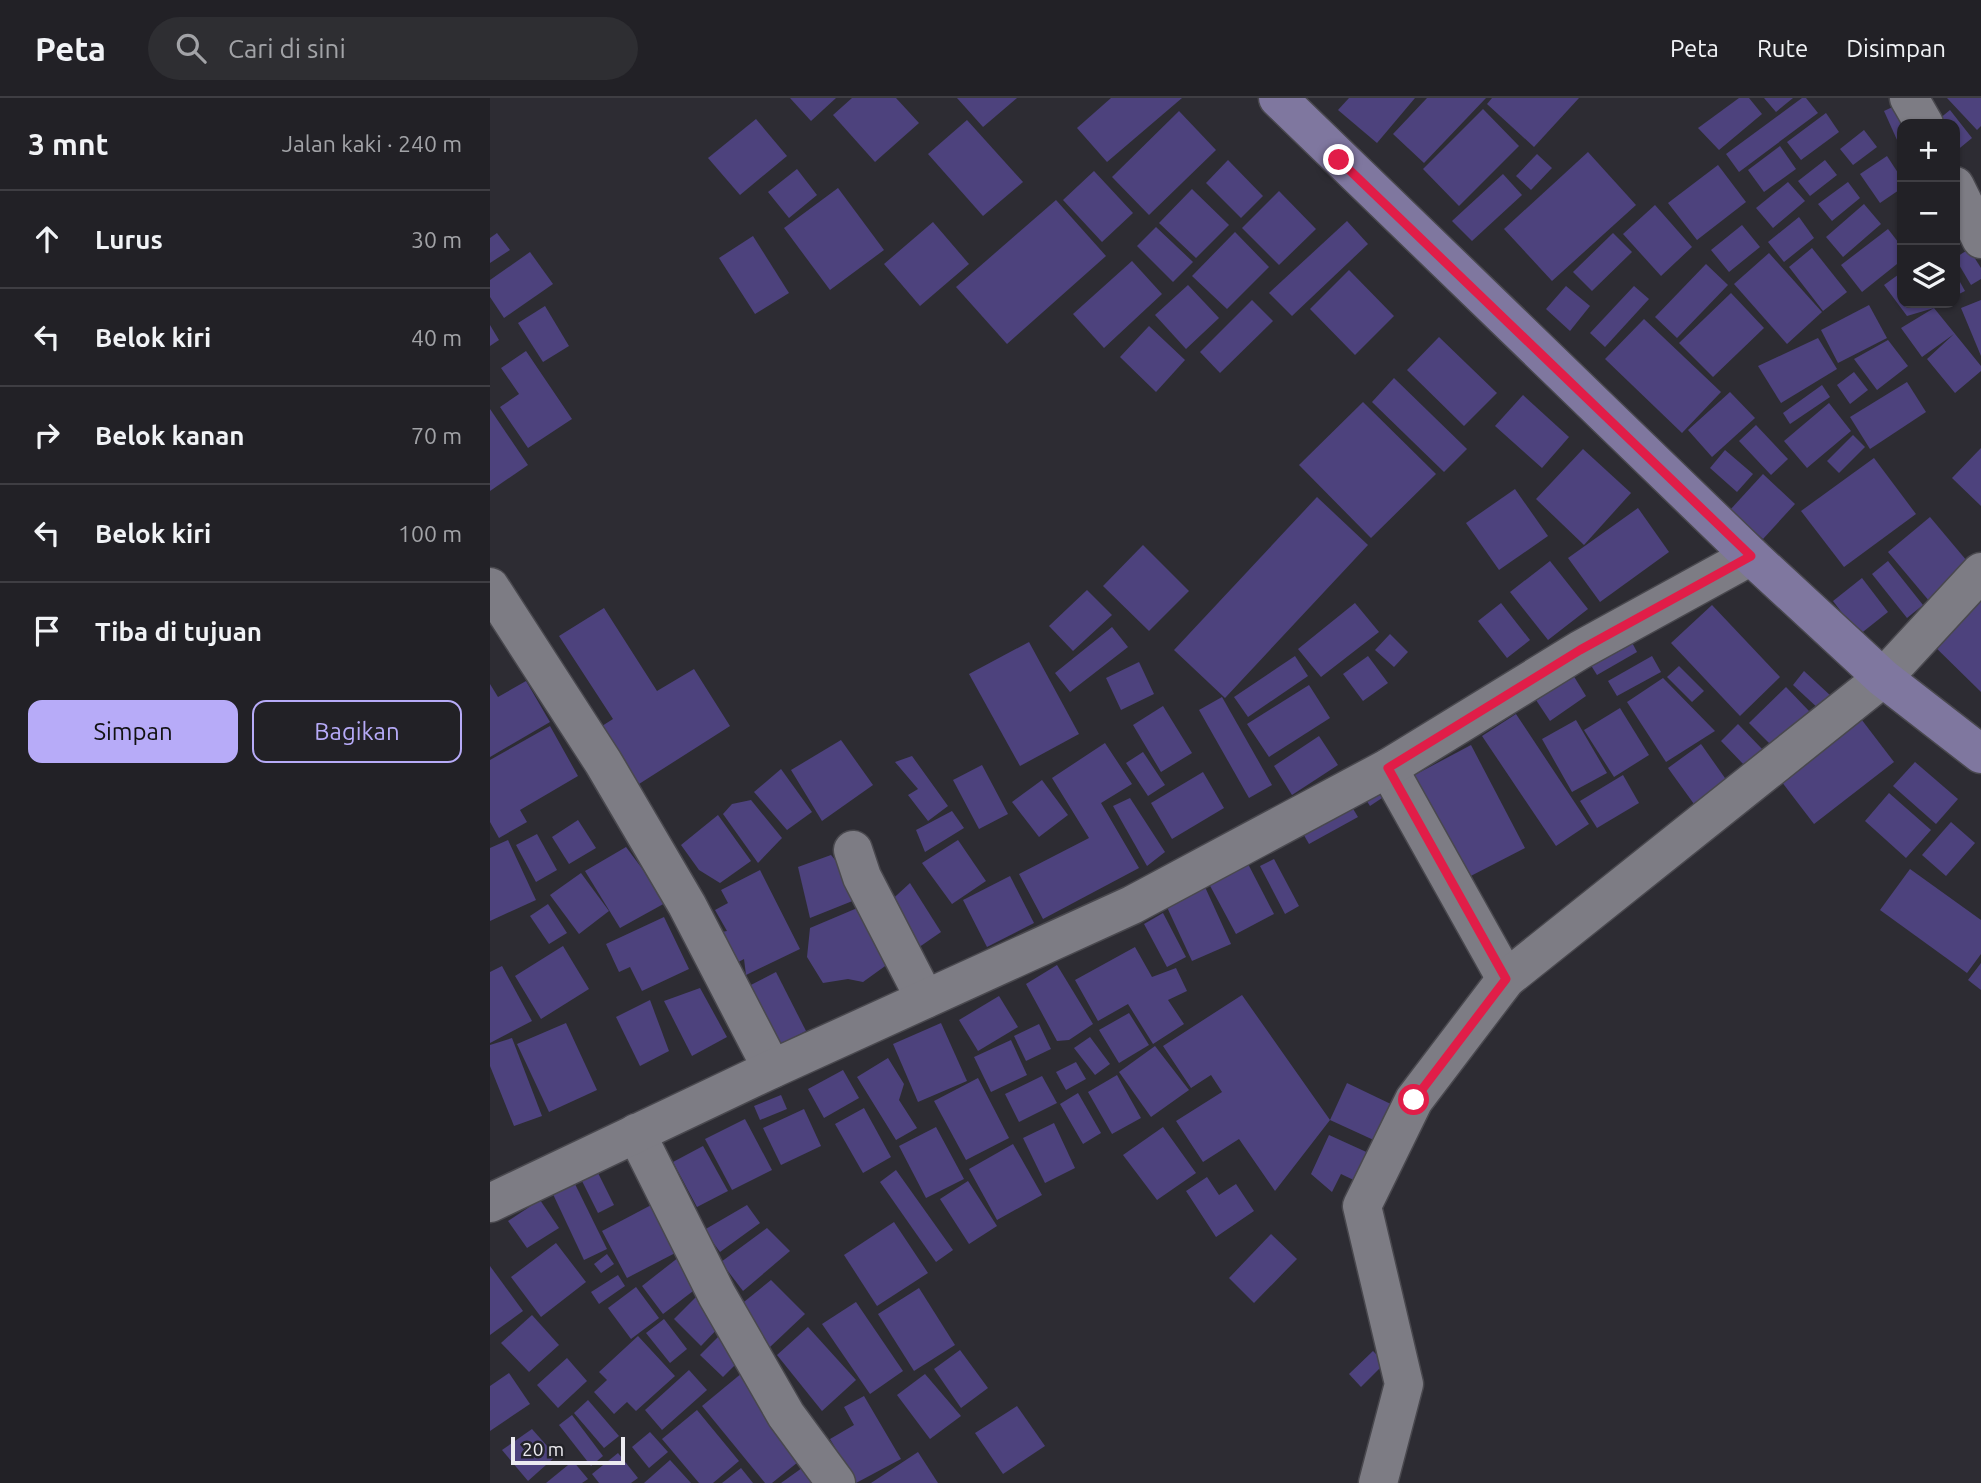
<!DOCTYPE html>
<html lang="id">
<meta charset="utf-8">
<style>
body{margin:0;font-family:Ubuntu,sans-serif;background:#2e2e32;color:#f1f3f6}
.controls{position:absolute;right:21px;top:21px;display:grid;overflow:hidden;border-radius:14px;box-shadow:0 2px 5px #0004}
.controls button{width:63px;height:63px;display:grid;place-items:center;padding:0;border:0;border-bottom:2px solid #3f3e43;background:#222126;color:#f1f3f6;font:35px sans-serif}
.scale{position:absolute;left:21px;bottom:18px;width:114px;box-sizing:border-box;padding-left:7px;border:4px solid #ecebf0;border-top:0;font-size:19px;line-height:24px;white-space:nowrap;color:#ecebf0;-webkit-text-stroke:5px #232329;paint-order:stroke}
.stop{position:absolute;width:21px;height:21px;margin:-16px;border:5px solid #e11d48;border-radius:50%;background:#fff}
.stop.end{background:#e11d48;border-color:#fff;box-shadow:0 2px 7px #0008}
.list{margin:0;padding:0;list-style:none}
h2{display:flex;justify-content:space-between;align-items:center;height:91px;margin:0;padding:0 28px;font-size:30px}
h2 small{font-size:23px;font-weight:400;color:#a2a3a7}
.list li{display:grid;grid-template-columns:46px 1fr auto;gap:21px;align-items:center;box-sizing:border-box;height:98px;padding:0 28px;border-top:2px solid #3f3e43}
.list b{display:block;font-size:26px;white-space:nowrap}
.list em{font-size:23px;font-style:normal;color:#a2a3a7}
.actions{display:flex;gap:14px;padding:21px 28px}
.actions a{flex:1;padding:16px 0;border:2px solid #b7abf8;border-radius:14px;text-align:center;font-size:24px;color:#b7abf8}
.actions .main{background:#b7abf8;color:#111}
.icon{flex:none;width:38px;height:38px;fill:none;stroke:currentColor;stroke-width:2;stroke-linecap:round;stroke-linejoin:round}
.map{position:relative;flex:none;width:1491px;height:1385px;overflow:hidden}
header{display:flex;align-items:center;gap:42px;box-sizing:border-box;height:98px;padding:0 35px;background:#222126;border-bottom:2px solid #3f3e43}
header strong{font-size:33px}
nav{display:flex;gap:38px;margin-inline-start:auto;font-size:24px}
.search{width:490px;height:63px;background:#2e2e32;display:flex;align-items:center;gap:18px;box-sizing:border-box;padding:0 24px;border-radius:38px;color:#a2a3a7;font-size:26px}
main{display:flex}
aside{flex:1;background:#222126}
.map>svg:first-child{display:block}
.building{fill:#4d427d}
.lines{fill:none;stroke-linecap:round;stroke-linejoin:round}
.minor-casing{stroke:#49484e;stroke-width:41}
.tertiary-casing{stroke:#49484e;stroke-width:41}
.secondary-casing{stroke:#49484e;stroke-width:41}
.minor{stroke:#7d7c84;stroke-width:38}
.tertiary{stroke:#7d7c84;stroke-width:38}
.secondary{stroke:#7f779f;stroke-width:38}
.route{stroke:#e11d48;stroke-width:9}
</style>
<header>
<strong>Peta</strong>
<div class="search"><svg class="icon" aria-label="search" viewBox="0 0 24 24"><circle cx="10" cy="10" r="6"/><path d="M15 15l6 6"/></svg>Cari di sini</div>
<nav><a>Peta</a><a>Rute</a><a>Disimpan</a></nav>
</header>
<main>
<aside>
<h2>3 mnt<small>Jalan kaki · 240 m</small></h2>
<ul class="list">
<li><svg class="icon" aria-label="ahead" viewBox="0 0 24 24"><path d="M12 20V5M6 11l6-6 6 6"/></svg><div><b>Lurus</b></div><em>30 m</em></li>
<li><svg class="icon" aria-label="left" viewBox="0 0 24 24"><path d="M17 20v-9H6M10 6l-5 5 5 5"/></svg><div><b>Belok kiri</b></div><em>40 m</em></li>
<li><svg class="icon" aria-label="right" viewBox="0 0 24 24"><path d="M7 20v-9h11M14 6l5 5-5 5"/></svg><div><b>Belok kanan</b></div><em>70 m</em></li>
<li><svg class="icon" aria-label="left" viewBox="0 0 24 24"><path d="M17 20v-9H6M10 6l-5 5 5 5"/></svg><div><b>Belok kiri</b></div><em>100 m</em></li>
<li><svg class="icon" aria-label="arrive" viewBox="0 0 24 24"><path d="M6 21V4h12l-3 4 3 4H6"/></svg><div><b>Tiba di tujuan</b></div></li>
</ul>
<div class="actions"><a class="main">Simpan</a><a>Bagikan</a></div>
</aside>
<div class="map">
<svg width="1491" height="1385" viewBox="0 0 1491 1385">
<rect width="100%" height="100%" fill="#2d2c33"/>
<g class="building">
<polygon points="300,0 346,0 321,23"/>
<polygon points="362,0 406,0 429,25 385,64 343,17"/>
<polygon points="467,0 527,0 493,29"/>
<polygon points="621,0 692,0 617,64 587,30"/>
<polygon points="859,0 925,0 887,45 848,12"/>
<polygon points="937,0 996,0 934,65 903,36"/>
<polygon points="1002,0 1089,0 1044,49 997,6"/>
<polygon points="1249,0 1259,0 1272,16 1229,52 1208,30"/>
<polygon points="1274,0 1303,0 1286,14"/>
<polygon points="1312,0 1316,0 1328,15 1249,74 1236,56"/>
<polygon points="1457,0 1491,0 1491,28 1487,32"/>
<polygon points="1411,5 1412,26 1412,53 1394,13"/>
<polygon points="993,11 1029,48 969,108 933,71"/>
<polygon points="1460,12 1482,40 1465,54 1465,26 1443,26"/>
<polygon points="689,13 726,52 659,117 622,79"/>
<polygon points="1336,15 1349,34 1311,62 1297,44"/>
<polygon points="266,21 297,58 250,97 218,60"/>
<polygon points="477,22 533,84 493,118 438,56"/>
<polygon points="1374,32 1387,49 1363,67 1350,51"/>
<polygon points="1290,48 1306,71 1274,94 1258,72"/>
<polygon points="1098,54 1146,107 1062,183 1014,131"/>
<polygon points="1047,56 1062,70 1041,92 1026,78"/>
<polygon points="1397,58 1412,81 1412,90 1390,105 1370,76"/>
<polygon points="738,62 773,98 751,120 716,85"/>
<polygon points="1335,62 1347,77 1320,98 1308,83"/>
<polygon points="1228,67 1256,104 1207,142 1178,105"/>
<polygon points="307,71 327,97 299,120 278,94"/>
<polygon points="604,73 643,115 612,144 573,102"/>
<polygon points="1013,76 1032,97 982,143 962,123"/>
<polygon points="1298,84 1315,103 1283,130 1266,110"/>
<polygon points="1358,84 1370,100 1342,123 1328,106"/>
<polygon points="348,90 394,152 340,192 294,130"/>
<polygon points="702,91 739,127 706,160 669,125"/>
<polygon points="789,93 826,131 789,167 752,130"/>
<polygon points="566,102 616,158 517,246 466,189"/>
<polygon points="1374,106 1391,126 1353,159 1336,139"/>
<polygon points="1165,107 1202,149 1171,178 1133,136"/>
<polygon points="1309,119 1324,140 1294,164 1278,144"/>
<polygon points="857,123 878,146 802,218 779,195"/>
<polygon points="443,124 479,166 430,208 394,166"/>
<polygon points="1252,127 1270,149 1239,174 1221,152"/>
<polygon points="666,129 703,164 683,184 647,148"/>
<polygon points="1398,131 1412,149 1412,162 1372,194 1351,167"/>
<polygon points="745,134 779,169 737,211 702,178"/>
<polygon points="7,135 20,152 0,165 0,140"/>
<polygon points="1123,135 1142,154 1102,193 1083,174"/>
<polygon points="263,138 299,195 265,216 229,160"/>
<polygon points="1322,150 1357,194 1333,213 1299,169"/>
<polygon points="1479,151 1491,170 1491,181 1481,187 1465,160"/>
<polygon points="40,154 63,186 14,220 0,199 0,182"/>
<polygon points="1279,155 1332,214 1297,246 1244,186"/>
<polygon points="642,163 672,196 614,250 583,216"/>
<polygon points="1216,166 1238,187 1187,240 1165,219"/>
<polygon points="859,172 904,218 865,257 820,211"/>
<polygon points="1412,174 1412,205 1440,205 1444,210 1417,218 1394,187"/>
<polygon points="1465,175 1475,193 1465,198"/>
<polygon points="698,187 729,220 696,251 665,217"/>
<polygon points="1076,188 1100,208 1080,233 1056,211"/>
<polygon points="1144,188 1159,201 1115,249 1100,235"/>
<polygon points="1241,195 1274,230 1223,279 1189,245"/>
<polygon points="762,202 783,223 730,275 710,254"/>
<polygon points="1491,202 1491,258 1471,210"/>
<polygon points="1379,207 1397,240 1348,265 1331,232"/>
<polygon points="55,208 79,248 53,264 28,225"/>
<polygon points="1444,210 1491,268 1491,273 1465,295 1437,261 1464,236 1432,259 1411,230"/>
<polygon points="1154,221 1231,294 1192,335 1115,261"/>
<polygon points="0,227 9,242 0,248"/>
<polygon points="659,228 695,262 666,294 630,259"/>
<polygon points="949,239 1007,295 974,328 917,272"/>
<polygon points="1328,240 1347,271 1291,305 1268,268"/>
<polygon points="1398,242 1418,268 1387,292 1364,261"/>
<polygon points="36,253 82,321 38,350 10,309 29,296 11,270"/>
<polygon points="1364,274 1378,292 1360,306 1347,287"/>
<polygon points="904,280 977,351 954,374 882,304"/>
<polygon points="1417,284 1436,314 1380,351 1360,319"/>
<polygon points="1332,287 1340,299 1300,326 1293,315"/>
<polygon points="1240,294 1265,320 1222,359 1198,332"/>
<polygon points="1033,297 1079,339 1052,370 1005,328"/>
<polygon points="873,304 946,376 881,440 809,367"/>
<polygon points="1339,305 1361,333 1317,370 1294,343"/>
<polygon points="0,311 38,367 0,393"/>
<polygon points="1266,327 1298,361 1281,377 1249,343"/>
<polygon points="1363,337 1375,349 1349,375 1337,363"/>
<polygon points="1491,350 1491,408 1462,380"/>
<polygon points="1093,351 1141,395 1094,447 1046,401"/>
<polygon points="1235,352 1263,376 1247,394 1220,370"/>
<polygon points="1384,360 1426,416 1354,469 1311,413"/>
<polygon points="1273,376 1305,406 1273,441 1240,412"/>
<polygon points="1025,391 1058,438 1009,472 976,425"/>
<polygon points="827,399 878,447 735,600 684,552"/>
<polygon points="1148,410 1179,454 1110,504 1078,460"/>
<polygon points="1440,419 1482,469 1440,504 1398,454"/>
<polygon points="653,447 699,493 659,533 613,488"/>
<polygon points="1060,463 1098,511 1058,542 1020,494"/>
<polygon points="1398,463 1433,507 1417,520 1382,476"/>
<polygon points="1372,480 1398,514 1369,537 1343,503"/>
<polygon points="1491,484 1491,594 1436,540"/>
<polygon points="597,492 622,517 583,553 559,528"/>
<polygon points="865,505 889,534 831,579 808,551"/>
<polygon points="1011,505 1040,542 1017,560 988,523"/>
<polygon points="1222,507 1290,579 1250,618 1181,545"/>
<polygon points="114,510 167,593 204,571 240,628 149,686 112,628 123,621 69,538"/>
<polygon points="622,529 638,549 580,594 565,575"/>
<polygon points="900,536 918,554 904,569 885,552"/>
<polygon points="1138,537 1147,554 1107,577 1097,561"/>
<polygon points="539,544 589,636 530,668 479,576"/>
<polygon points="805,558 818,578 758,619 744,599"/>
<polygon points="878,558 898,585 873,603 853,576"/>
<polygon points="1162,558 1171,574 1127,598 1118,583"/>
<polygon points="649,564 664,596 631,612 616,580"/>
<polygon points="1189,568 1214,593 1202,604 1177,579"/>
<polygon points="1314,573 1342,599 1330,612 1303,587"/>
<polygon points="1083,577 1096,598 1060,623 1046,602"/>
<polygon points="1173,580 1225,633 1176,664 1137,604"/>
<polygon points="36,583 60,624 0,659 0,586 8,599"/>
<polygon points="819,587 840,620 779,659 757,626"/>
<polygon points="1296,589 1320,614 1284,650 1259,625"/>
<polygon points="732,599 782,687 759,700 709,612"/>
<polygon points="673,608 702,655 671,674 643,627"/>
<polygon points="1130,610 1159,657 1124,679 1094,632"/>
<polygon points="1365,613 1404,664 1324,726 1285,675"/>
<polygon points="1026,616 1099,726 1066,748 992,638"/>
<polygon points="1086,622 1117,675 1082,694 1052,641"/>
<polygon points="1248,626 1274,653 1257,670 1231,643"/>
<polygon points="60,628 88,678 30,712 37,724 9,740 0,724 0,662"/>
<polygon points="829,638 848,667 802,697 784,668"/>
<polygon points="351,642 383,687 332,723 301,672"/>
<polygon points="615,645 642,686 611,705 649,770 553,821 529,776 599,740 562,680"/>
<polygon points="1211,646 1242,690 1209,713 1178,670"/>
<polygon points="981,647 1035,750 973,782 919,680"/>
<polygon points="653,654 675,687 658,698 636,665"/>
<polygon points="422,658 458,708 438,723 418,697 428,691 405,664"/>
<polygon points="1425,664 1468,701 1446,726 1403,688"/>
<polygon points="492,667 518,716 489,731 463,682"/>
<polygon points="291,671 322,714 297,732 264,694"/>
<polygon points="713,674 734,710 682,741 661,705"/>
<polygon points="1133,677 1149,705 1107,730 1090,703"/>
<polygon points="552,682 578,717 549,739 522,704"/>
<polygon points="904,692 880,708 873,697"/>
<polygon points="1399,695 1441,732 1416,760 1375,723"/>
<polygon points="640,700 675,754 657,768 623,708"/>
<polygon points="261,702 292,740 268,765 233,716 242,706"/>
<polygon points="859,704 868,719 819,746 811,732"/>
<polygon points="462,713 474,730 435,754 426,732"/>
<polygon points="228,717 261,763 230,785 209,772 191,747"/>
<polygon points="88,722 106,750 79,766 62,739"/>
<polygon points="1461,724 1485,745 1456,778 1432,757"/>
<polygon points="47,736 67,772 46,784 26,747"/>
<polygon points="18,742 46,802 0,823 0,750"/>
<polygon points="468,742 496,783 462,806 432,765"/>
<polygon points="136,749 177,804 130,830 95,773"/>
<polygon points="341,757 375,798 320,820 308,769"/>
<polygon points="784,761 809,808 795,816 770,768"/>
<polygon points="757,764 784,816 746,836 718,784"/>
<polygon points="1420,771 1491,822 1491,856 1477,875 1390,812"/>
<polygon points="270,772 310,851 256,877 254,861 243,867 226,835 237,833 225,812 238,805 231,792"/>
<polygon points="91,775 119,813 89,836 60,797"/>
<polygon points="520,778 544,825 497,849 473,802"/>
<polygon points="420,785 451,834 425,852 395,808"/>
<polygon points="715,789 741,846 702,863 676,807"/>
<polygon points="58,806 77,835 59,846 40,818"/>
<polygon points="372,808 409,858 373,884 358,881 333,885 317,859 320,830"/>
<polygon points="673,815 696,859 677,869 654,826"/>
<polygon points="174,819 199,871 152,893 140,869 129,874 116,846"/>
<polygon points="73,848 99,891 51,921 25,878"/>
<polygon points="645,849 662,879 686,870 697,893 678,902 694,926 663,946 638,906 608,923 585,882"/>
<polygon points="1491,865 1491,892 1478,882"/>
<polygon points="567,867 603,926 579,942 567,943 536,886"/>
<polygon points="12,868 42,923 0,945 0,874"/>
<polygon points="286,874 316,933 283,950 253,891"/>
<polygon points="210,890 237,939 202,958 174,903"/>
<polygon points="752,897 840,1022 785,1093 749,1041 713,1064 686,1023 732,994 721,977 701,990 673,948"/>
<polygon points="509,898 528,929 488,953 469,922"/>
<polygon points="160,902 179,953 150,968 126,919"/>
<polygon points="639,915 659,947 629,965 609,932"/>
<polygon points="76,925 107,992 59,1014 27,946"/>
<polygon points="451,925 477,983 428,1004 403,946"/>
<polygon points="549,926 561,951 536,963 524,938"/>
<polygon points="600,939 620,966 605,977 584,950"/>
<polygon points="22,940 52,1018 24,1028 0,968 0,947"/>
<polygon points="521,942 537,977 501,994 484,959"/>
<polygon points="665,948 699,992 661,1019 629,974"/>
<polygon points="398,960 414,986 409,1002 427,1030 406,1042 367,979"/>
<polygon points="586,964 596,981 576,992 566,974"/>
<polygon points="353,972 369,1000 334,1020 318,991"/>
<polygon points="627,977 651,1020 622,1036 598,994"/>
<polygon points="552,978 567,1005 529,1024 515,996"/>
<polygon points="488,980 519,1040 476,1062 444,1003"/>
<polygon points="857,985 905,1008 888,1044 840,1022"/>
<polygon points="588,995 611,1035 593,1046 570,1006"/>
<polygon points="291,997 297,1011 270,1022 264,1008"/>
<polygon points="374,1010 401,1059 373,1075 345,1026"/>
<polygon points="314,1011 331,1048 291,1067 273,1030"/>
<polygon points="255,1021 282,1072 242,1092 215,1041"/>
<polygon points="564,1025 585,1070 555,1085 533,1040"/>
<polygon points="446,1029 474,1081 436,1100 409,1048"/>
<polygon points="673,1029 706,1075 667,1102 633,1057"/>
<polygon points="839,1037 883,1057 870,1085 851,1076 842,1094 821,1076"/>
<polygon points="523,1046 552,1097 507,1122 479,1071"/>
<polygon points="213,1048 238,1093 207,1109 183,1064"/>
<polygon points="406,1072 463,1152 446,1164 390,1084"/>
<polygon points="108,1075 124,1107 108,1115 92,1083"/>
<polygon points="717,1079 729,1097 746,1086 764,1113 726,1139 696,1093"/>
<polygon points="478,1083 507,1128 479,1146 450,1101"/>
<polygon points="84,1084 117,1151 94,1162 62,1094"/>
<polygon points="50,1102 69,1130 37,1150 18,1123"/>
<polygon points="165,1105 191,1152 137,1180 112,1133"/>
<polygon points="257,1107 270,1125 230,1154 214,1132"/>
<polygon points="404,1124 438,1175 387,1208 354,1157"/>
<polygon points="277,1130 300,1153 253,1193 231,1164"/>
<polygon points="781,1136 807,1161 764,1205 739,1180"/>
<polygon points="66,1145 96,1184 51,1219 21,1179"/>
<polygon points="117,1156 124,1166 111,1175 104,1166"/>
<polygon points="189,1159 211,1187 173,1216 152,1188"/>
<polygon points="0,1168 33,1213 0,1237"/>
<polygon points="128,1177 135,1188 109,1206 101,1194"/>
<polygon points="281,1182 315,1216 280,1249 244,1212"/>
<polygon points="146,1189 169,1220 141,1241 118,1210"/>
<polygon points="429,1190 465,1247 424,1273 388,1216"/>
<polygon points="208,1197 233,1225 211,1248 184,1221"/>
<polygon points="366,1204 413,1273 380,1296 332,1226"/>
<polygon points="42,1217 69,1247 39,1274 11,1245"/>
<polygon points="174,1221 197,1251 180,1265 156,1235"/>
<polygon points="318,1229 366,1282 332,1313 287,1257"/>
<polygon points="236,1231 259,1253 233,1279 210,1257"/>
<polygon points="148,1238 185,1278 146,1313 137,1304 124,1316 104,1294 117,1282 109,1274"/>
<polygon points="470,1252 498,1290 471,1310 444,1271"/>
<polygon points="883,1253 895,1265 871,1289 859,1276"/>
<polygon points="77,1260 97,1283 68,1310 47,1287"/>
<polygon points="199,1272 217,1292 172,1332 155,1312"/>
<polygon points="19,1275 40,1306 0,1333 0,1288"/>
<polygon points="252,1275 318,1356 282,1385 275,1385 212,1308"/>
<polygon points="435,1276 471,1318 440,1341 407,1297"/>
<polygon points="374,1298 411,1361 366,1385 340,1341 364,1327 354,1309"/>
<polygon points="98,1302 129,1338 114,1350 84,1315"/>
<polygon points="527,1308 555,1348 513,1376 485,1335"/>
<polygon points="207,1312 249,1363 223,1385 209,1385 172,1341"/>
<polygon points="82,1317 113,1358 101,1368 69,1327"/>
<polygon points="42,1331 66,1358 38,1383 12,1352"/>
<polygon points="160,1334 178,1354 159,1370 142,1349"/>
<polygon points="428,1354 448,1385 381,1385"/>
<polygon points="128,1355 148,1380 141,1385 109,1385 102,1376"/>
<polygon points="180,1362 201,1385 154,1385"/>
<polygon points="83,1363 98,1381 92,1385 56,1385"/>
<polygon points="251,1370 263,1385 232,1385"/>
<polygon points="312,1370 322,1385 291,1385"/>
</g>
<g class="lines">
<g class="minor-casing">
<g id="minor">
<polyline points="1419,0 1434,26"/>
<polyline points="1465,88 1491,141"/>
<polyline points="0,489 113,664 197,807 282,971"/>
<polyline points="898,670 1016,881"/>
<polyline points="363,752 372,779 435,901"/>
<polyline points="146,1035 227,1197 296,1317 346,1385"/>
<polyline points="888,1385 914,1286 872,1108 924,1002 1016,881 1393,580 1491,474"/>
</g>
</g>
<g class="tertiary-casing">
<polyline id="tertiary" points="0,1105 282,971 642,807 898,670 1090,552 1261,458"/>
</g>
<g class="secondary-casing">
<polyline id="secondary" points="788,0 1261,458 1393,580 1491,656"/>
</g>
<use href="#minor" class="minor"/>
<use href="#tertiary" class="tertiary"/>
<use href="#secondary" class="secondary"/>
</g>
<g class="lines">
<polyline class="route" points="849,62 1261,458 1090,552 898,670 1016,881 924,1002"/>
</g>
</svg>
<div class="controls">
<button>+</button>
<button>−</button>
<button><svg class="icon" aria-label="layers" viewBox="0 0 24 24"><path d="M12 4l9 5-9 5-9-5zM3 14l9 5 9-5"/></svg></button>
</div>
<div class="scale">20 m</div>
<div class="stop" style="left:924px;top:1002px"></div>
<div class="stop end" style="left:849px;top:62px"></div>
</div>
</main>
